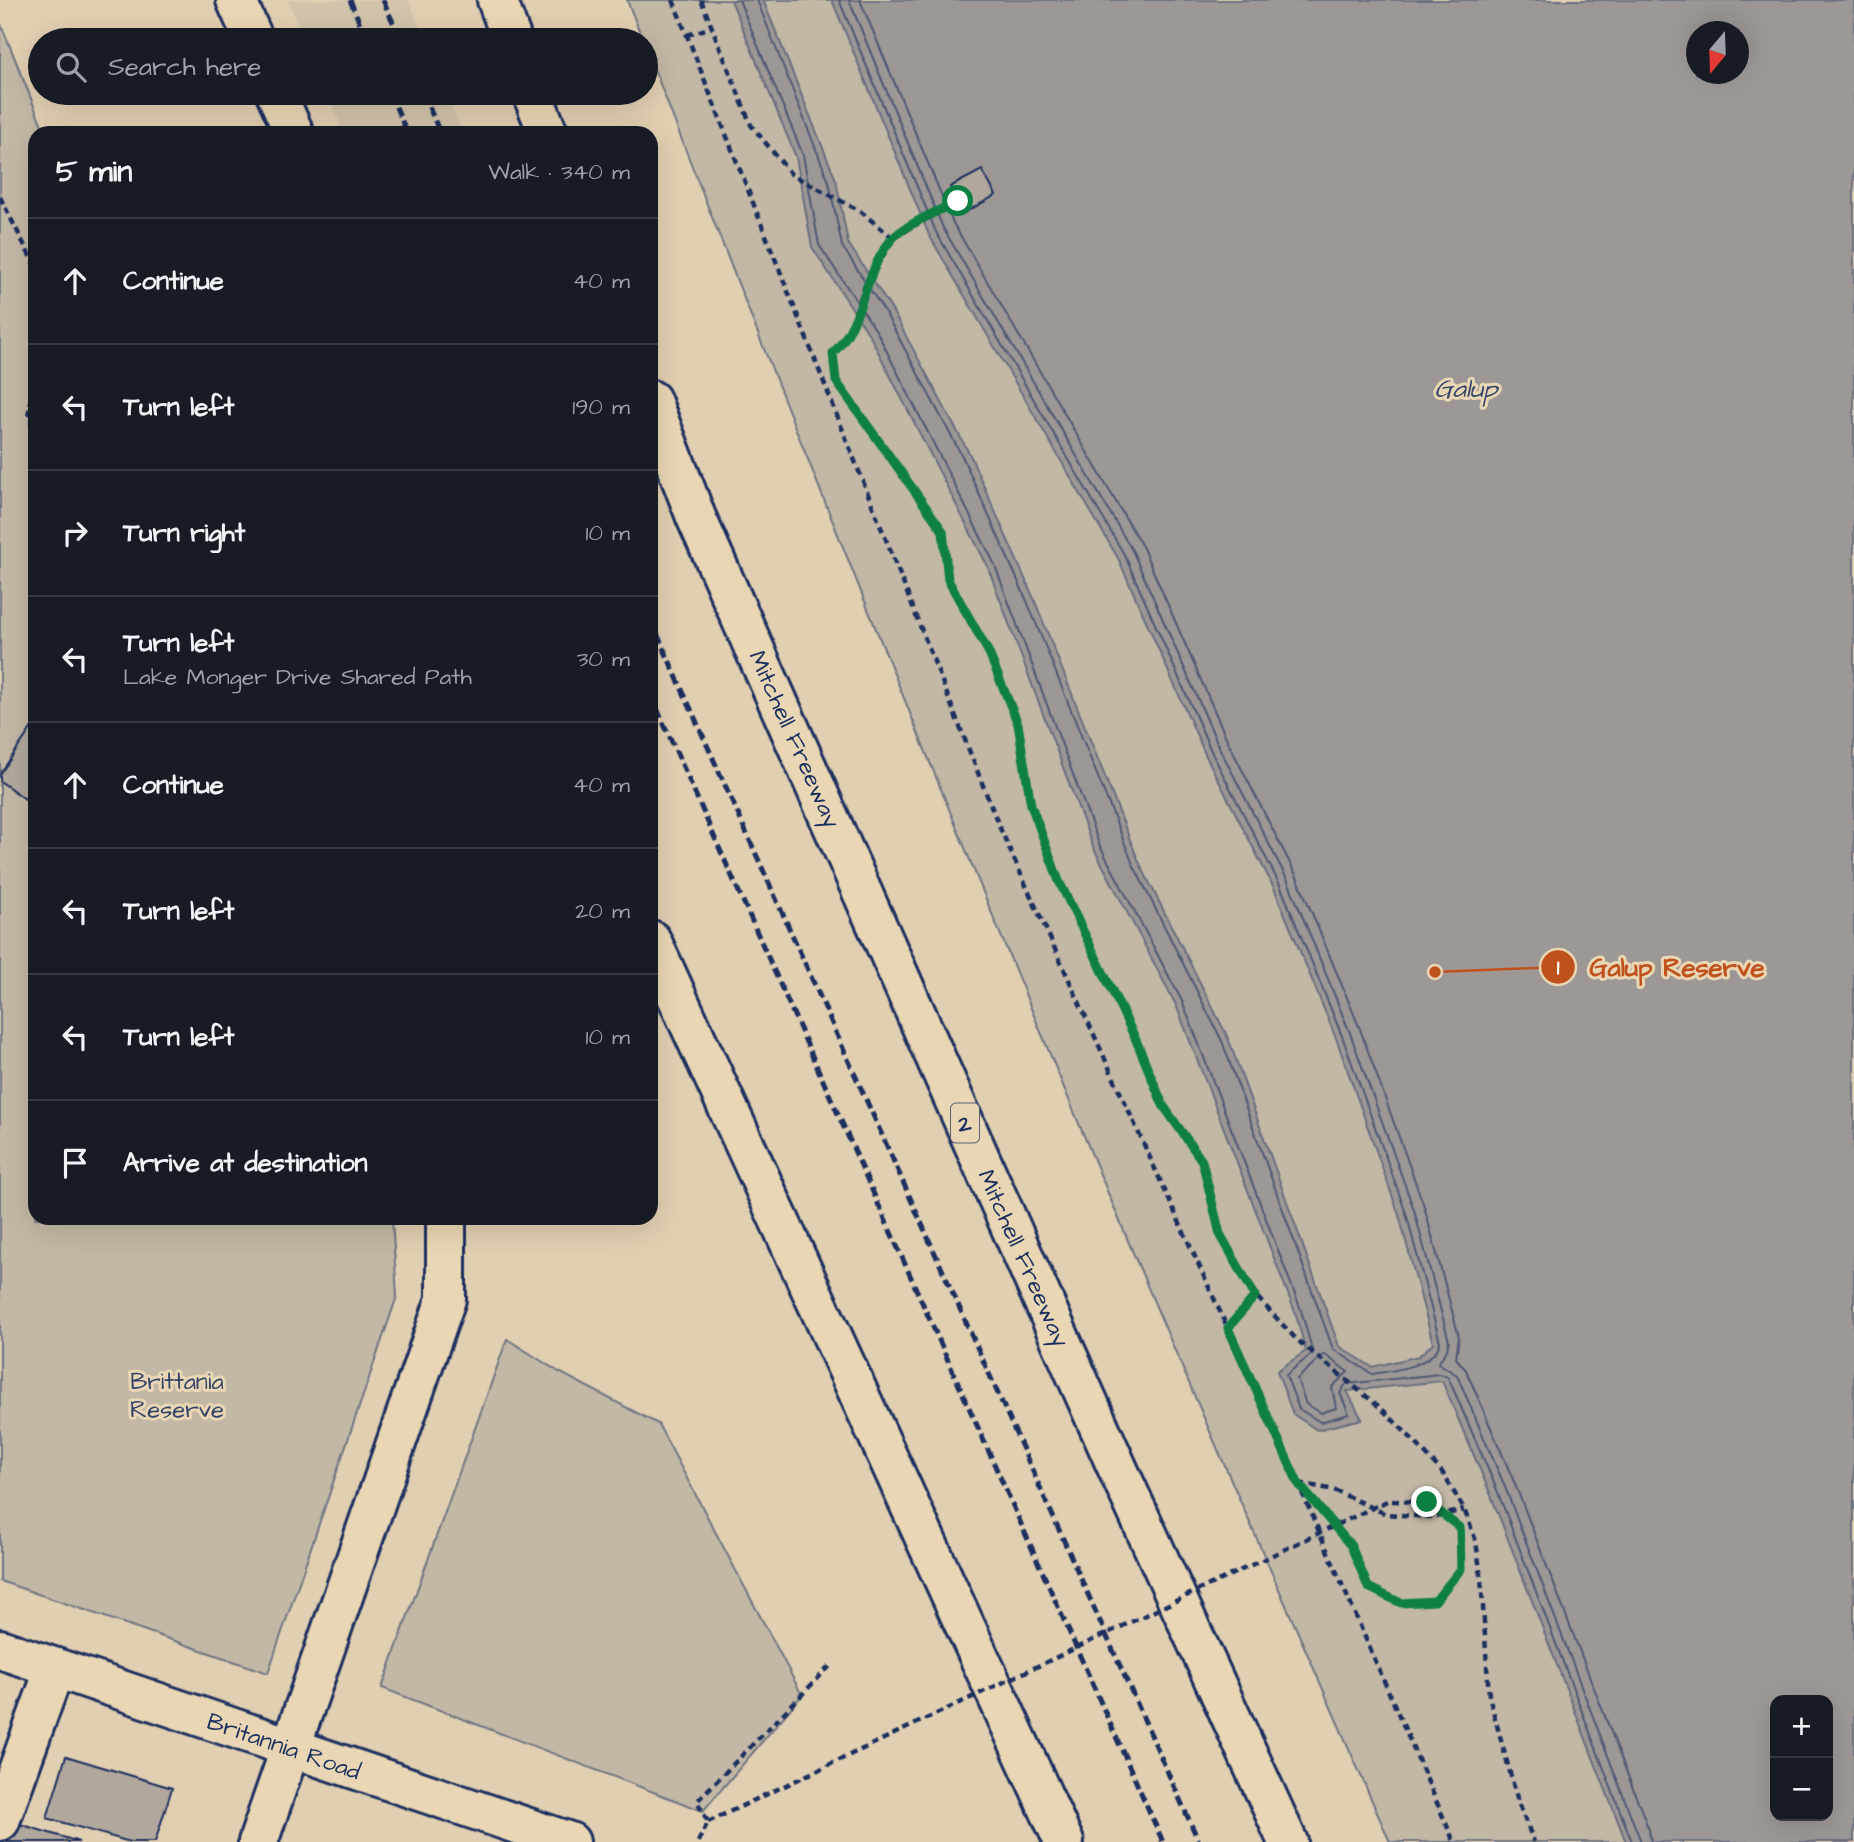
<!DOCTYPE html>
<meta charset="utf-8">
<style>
body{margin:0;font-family:"Architects Daughter",sans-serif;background:#242831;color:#f1f3f6}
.controls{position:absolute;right:21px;bottom:21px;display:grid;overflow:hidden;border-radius:14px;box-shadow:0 7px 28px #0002}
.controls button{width:63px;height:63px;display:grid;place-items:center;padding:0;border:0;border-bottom:2px solid #363941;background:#171b24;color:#f1f3f6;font:35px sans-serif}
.compass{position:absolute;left:1686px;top:21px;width:63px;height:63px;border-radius:50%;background:#171b24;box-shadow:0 7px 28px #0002;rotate:199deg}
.stop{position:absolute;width:21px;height:21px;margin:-16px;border:5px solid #0b8043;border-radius:50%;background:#fff}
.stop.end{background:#0b8043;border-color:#fff;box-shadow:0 2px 7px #0008}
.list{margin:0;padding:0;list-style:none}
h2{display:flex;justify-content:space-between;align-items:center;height:91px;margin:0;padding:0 28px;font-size:30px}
h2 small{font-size:23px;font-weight:400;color:#9ea1a6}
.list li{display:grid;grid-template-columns:46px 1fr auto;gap:21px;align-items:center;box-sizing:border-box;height:126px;padding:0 28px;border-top:2px solid #363941}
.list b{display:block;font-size:26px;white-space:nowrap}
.list p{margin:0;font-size:23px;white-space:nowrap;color:#9ea1a6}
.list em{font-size:23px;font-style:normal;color:#9ea1a6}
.icon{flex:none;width:38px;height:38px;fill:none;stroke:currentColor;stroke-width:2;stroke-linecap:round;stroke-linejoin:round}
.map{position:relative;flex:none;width:1854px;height:1842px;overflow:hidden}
.search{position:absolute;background:#171b24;box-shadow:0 7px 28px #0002;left:28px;top:28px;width:630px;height:77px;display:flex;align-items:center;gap:18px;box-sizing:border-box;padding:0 24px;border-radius:38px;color:#9ea1a6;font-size:26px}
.panel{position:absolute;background:#171b24;box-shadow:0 7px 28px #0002;left:28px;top:126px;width:630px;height:1099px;border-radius:21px}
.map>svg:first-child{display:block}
.built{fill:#d2c3ab}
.green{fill:#c3b8a5;stroke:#6f7482;stroke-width:2;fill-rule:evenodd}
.water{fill:#9d9895;stroke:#696e7f;stroke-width:2;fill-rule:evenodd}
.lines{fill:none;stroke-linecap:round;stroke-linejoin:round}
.shore{stroke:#4f5974;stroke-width:2}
.building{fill:#b0a89c;stroke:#1b2f5e;stroke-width:2}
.minor-casing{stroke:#1b2f5e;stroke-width:44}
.highway-casing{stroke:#1b2f5e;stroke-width:44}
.path{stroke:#1b2f5e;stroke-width:4.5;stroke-dasharray:7 5;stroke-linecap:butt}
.minor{stroke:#e9d6b4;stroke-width:38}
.highway{stroke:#e9d6b4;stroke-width:38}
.rail{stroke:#1b2f5e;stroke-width:5;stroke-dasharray:10 5;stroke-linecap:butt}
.path-bridge{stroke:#1b2f5e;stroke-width:4.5;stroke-dasharray:7 5;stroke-linecap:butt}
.route{stroke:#0b8043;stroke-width:9}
.labels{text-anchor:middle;stroke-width:6;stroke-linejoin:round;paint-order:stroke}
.shield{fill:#e9d6b4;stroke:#596178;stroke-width:2}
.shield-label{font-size:23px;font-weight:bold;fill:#1b2f5e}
.street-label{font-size:24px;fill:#1b2f5e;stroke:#e9d6b4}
.park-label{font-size:24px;fill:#344469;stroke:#e9d6b4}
.water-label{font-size:26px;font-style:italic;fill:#354469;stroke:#e9d6b4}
.leader{fill:none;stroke:#bf511c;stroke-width:2.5}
.callout-dot{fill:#bf511c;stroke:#e9d6b4;stroke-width:2.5}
.mark-label{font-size:21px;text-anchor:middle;font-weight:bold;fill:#fff}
.callout-label{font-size:26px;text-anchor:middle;font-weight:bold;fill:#bf511c;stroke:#e9d6b4;stroke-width:6;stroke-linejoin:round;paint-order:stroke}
</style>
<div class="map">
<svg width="1854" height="1842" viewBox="0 0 1854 1842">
<rect width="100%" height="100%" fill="#e1cfb1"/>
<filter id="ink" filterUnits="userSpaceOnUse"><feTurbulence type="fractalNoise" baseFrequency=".0143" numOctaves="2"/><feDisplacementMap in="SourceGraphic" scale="14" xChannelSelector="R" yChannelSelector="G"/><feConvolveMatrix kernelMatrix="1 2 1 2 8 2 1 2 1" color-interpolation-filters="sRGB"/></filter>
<g filter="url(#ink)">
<g class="built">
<polygon points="288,0 409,0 425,40 304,40"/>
<polygon points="327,93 446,93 462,133 344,133"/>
</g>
<g class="green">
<path d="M627,0h1227v1842h-464c-90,-206 -182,-411 -269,-618 -164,-390 -322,-782 -475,-1176v-8h-3zM1696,32h42v42h-42zM1775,1700h53v116h-53z"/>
<polygon points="0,22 45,133 35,133 35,1218 392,1218 397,1296 268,1673 0,1581"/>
<polygon points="507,1339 559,1372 658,1424 802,1695 703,1811 382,1688"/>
</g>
<path class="water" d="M731,0h32l73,180 12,63 44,67 78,145 64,144 105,263 89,176 111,308 33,21 47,-11 14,-13 -34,-128 -63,-177 -62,-150 -68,-132 -87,-196 -190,-325 -97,-235h1022v1842h-228l-136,-349 -48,-112 -95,10 15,28 -45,11 -24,-16 -16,-43 29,-20 -11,-39 -119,-307 -83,-158 -106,-282 -117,-229 -58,-89 -16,-90zM1696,32h42v42h-42zM1775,1700h53v116h-53z"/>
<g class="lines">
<g class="shore">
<polyline points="739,0 803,155 819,245 877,332 994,563 1099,844 1183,1003 1301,1310 1313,1353 1286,1375 1299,1409 1320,1422 1349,1414 1340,1393 1346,1384 1440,1374 1448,1377 1497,1490 1632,1842"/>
<path d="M757,0l72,182 13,64 44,68 77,144 64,143 106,263 89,177 111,308 39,25c20,-3 63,-8 68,-32l-34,-129 -64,-177 -62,-151 -68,-132 -87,-197 -189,-324 -97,-232"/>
<polyline points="849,0 943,228 1133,552 1220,749 1288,881 1350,1033 1414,1210 1449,1341 1447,1350 1438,1363 1457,1375 1505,1487 1641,1842"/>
<polyline points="860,0 953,223 1143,548 1229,744 1297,877 1360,1029 1424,1206 1459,1337 1456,1358 1466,1370 1515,1484 1649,1830 1651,1842"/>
<polygon points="1324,1354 1348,1372 1332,1387 1336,1408 1321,1413 1306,1404 1297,1379"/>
</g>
</g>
<g class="building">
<polygon points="982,170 996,195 964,213 950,187"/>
<polygon points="35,723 35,806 0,781 0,774"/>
<polygon points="66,1756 172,1788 155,1842 130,1842 47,1818"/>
<polygon points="13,1822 79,1842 7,1842"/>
</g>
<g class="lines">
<g class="minor-casing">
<g id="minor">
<polyline points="0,1649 570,1842"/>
<polyline points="0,1821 55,1668"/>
<polyline points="258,1842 446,1299 446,1218"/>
</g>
</g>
<g class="highway-casing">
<g id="highway">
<polyline points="236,0 254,40"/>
<polyline points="497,0 512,40"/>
<polyline points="276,93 294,133"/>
<polyline points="532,93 548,133"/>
<polyline points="651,400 696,517 1116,1465 1288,1842"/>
<polyline points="651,940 1064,1842"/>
</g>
</g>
<g class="path">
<polyline points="673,0 999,826 1298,1483 1454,1842"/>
<polyline points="701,0 751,125 791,174 860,211 893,238 866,284 847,339 833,353 836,381 943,531 948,580 988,651 1018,724 1031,805 1059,881 1136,1040 1162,1105 1202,1161 1220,1234 1256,1296 1296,1339 1382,1409 1415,1442 1442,1472 1464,1509 1476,1541 1481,1577 1489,1696 1518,1802 1534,1842"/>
<polyline points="687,35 712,27"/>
<polyline points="0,197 35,266"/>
<polyline points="893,238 958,200"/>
<polyline points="35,373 28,417 35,428"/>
<polyline points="1228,1328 1256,1296"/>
<polyline points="1299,1483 1334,1490 1386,1514 1433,1517 1464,1510"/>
<polyline points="1302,1488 1351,1546"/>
<polyline points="698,1842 708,1822 697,1801 831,1665"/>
</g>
<use href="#minor" class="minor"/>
<use href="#highway" class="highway"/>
<g class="rail">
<polyline points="350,0 367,40"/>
<polyline points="383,0 401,40"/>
<polyline points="390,93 407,133"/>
<polyline points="423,93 440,133"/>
<polyline points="651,620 1199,1842"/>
<polyline points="651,695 1163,1842"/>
</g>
<polyline class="path-bridge" points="708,1822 1387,1501 1427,1502 1460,1528 1461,1569 1435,1601 1401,1603 1368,1587 1351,1546"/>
</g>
</g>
<g class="lines" filter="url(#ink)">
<path class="route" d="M958,201c-17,9 -54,24 -66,38 -29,33 -28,84 -59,114l3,28 107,150 5,49 40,71 30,73 13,81 28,76 77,159 27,65 39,56 18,73 35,62 -27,32 70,155 53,63 17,41 33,16 34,-2 26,-32 -1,-41 -33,-26"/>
</g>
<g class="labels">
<rect class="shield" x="951" y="1103.5" width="28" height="39" rx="5"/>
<g class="shield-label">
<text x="965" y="1131">2</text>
</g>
<g class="street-label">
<text transform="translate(795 739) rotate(66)" y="8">Mitchell Freeway</text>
<text transform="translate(1024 1258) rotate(66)" y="8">Mitchell Freeway</text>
<text transform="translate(284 1746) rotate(19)" y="8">Britannia Road</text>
</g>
<g class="park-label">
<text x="177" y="1389">Brittania<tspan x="177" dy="28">Reserve</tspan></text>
</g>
<g class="water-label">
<text x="1466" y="397">Galup</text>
</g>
</g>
<path class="leader" d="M1435 972L1558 967"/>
<g class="callout-dot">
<circle cx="1435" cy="972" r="7"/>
<circle cx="1558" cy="967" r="18"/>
</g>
<g class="mark-label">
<text x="1558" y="974">1</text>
</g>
<g class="callout-label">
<text x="1677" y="976">Galup Reserve</text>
</g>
</svg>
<div class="controls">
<button>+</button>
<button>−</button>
</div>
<svg class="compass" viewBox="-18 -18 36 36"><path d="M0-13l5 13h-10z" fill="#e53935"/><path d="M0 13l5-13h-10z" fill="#9ea1a6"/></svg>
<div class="stop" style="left:958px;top:201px"></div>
<div class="stop end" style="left:1427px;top:1502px"></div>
<div class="search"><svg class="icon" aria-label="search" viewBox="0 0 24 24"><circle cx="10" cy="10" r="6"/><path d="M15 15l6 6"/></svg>Search here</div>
<section class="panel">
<h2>5 min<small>Walk · 340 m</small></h2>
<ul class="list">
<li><svg class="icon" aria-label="ahead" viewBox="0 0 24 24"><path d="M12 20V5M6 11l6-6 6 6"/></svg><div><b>Continue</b></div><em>40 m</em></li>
<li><svg class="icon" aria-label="left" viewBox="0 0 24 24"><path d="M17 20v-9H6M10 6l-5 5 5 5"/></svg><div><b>Turn left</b></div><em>190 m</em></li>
<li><svg class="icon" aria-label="right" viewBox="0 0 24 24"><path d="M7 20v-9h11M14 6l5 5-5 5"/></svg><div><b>Turn right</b></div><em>10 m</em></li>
<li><svg class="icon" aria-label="left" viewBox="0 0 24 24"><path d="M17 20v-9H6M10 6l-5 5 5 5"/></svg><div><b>Turn left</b><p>Lake Monger Drive Shared Path</p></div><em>30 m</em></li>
<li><svg class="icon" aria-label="ahead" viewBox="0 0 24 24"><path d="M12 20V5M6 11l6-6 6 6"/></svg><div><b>Continue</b></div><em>40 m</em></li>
<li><svg class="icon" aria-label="left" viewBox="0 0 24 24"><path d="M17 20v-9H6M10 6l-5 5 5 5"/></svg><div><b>Turn left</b></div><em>20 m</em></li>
<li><svg class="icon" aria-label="left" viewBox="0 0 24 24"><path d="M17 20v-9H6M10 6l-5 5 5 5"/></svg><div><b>Turn left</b></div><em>10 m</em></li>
<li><svg class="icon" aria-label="arrive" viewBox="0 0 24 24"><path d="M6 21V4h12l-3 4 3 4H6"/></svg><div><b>Arrive at destination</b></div></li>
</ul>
</section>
</div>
